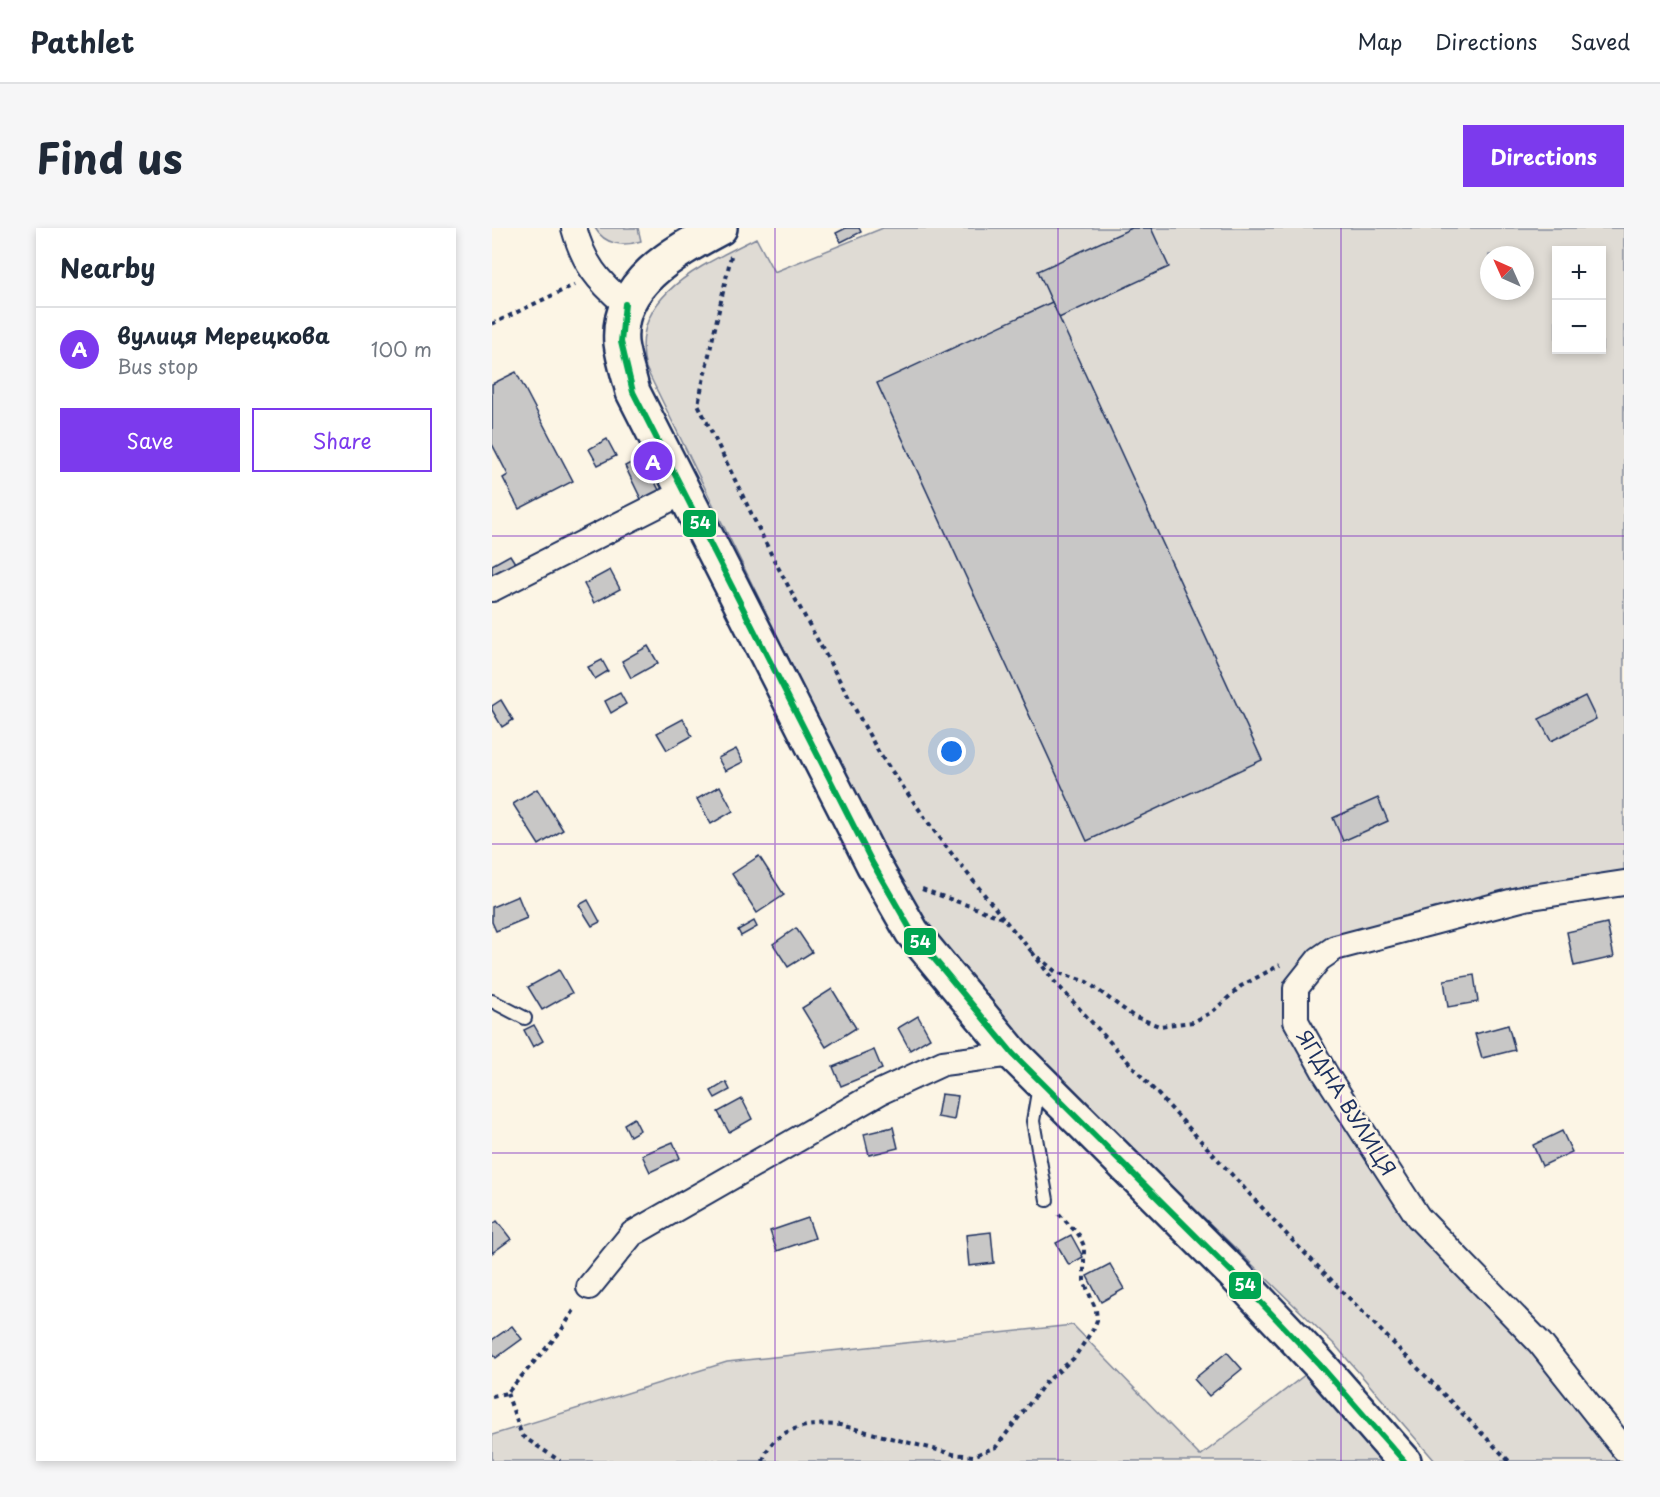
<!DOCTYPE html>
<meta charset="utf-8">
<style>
body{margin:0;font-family:"Playpen Sans",sans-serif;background:#f6f6f7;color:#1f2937}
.controls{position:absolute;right:18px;top:18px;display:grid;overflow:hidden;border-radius:0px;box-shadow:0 3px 9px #0003}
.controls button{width:54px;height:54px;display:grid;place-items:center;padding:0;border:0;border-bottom:2px solid #e0e1e3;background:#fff;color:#1f2937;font:30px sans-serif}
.compass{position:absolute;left:988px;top:18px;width:54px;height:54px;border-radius:50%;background:#fff;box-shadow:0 3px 9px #0003;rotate:315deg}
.you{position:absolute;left:460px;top:524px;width:21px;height:21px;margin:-15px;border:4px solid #fff;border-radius:50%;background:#1a73e8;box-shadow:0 0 0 9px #1a73e833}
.badge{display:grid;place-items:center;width:39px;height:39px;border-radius:50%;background:#7c3aed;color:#fff;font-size:20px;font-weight:700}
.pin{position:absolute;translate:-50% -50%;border:3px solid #fff;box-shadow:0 2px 6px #0006}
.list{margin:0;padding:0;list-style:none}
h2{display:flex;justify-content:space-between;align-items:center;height:78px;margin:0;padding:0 24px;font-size:26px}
h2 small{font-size:20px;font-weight:400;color:#747a83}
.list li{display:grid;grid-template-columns:39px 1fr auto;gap:18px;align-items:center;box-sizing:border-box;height:84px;padding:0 24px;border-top:2px solid #e0e1e3}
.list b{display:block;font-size:22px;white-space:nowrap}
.list p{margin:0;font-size:20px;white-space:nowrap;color:#747a83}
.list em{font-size:20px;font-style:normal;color:#747a83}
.actions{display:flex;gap:12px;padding:18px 24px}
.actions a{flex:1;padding:14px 0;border:2px solid #7c3aed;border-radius:0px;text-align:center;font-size:21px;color:#7c3aed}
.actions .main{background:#7c3aed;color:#fff}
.map{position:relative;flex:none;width:1132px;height:1233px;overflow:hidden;border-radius:0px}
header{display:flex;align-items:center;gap:36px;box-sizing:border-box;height:84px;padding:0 30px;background:#fff;border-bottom:2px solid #e0e1e3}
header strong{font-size:28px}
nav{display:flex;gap:33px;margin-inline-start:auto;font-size:21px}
.intro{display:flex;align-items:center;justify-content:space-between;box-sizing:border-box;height:144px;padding:0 36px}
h1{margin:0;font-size:42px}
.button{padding:15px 27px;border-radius:0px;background:#7c3aed;color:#fff;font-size:21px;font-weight:700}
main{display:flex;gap:36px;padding:0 36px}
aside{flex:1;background:#fff;border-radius:0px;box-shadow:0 3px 9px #0003}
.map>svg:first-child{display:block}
.green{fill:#dfdbd4;stroke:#7d8599;stroke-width:1.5;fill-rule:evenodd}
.building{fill:#c8c7c6;stroke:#1b2f5e;stroke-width:1.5}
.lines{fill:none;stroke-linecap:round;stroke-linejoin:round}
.service-casing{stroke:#1b2f5e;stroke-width:16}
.minor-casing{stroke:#1b2f5e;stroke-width:28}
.primary-casing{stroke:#1b2f5e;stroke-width:38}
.path{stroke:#1b2f5e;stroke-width:4;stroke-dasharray:4.5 4.5;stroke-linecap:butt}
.service{stroke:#fcf5e5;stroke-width:12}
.minor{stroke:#fcf5e5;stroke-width:24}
.primary{stroke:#fcf5e5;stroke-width:33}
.bus-1-casing{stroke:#fcf5e5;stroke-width:10}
.bus-1{stroke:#00a651;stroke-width:6}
.grid{fill:none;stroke:#7b2cbf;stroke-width:1.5;stroke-opacity:0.55}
.labels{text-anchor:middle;stroke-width:5;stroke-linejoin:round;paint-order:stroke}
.street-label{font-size:20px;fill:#1b2f5e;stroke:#fcf5e5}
.line-badge{stroke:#fcf5e5;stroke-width:2}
.badge-label{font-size:16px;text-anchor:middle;font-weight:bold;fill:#fff}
</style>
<header>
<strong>Pathlet</strong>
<nav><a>Map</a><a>Directions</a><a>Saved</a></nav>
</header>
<div class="intro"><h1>Find us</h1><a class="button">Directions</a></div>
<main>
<aside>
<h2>Nearby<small></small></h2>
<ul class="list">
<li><span class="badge">A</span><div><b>вулиця Мерецкова</b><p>Bus stop</p></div><em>100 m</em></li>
</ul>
<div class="actions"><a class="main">Save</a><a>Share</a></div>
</aside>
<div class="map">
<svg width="1132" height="1233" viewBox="0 0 1132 1233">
<rect width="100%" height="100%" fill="#fcf5e5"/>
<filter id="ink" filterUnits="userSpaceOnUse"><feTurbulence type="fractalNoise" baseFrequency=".0167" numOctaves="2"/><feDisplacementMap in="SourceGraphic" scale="12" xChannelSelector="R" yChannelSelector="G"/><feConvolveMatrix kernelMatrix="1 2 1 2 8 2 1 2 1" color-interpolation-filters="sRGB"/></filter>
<g filter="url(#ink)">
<g class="green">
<path d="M103,0h43l3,13c-18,6 -36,4 -46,-13z"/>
<path d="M391,0h741v645l-268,61 -67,50 30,92 304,385h-188l-100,-116 -314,-305 -97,-117 -36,-62 -242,-493c-19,-73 58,-103 110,-130l18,34zM1064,22h46v100h-46zM997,27h36v36h-36z"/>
<polygon points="581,1097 708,1228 827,1136 912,1233 0,1233 0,1207 235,1134"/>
</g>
<g class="building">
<polygon points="354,0 367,0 369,4 349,14 344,5"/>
<polygon points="640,0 659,0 677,39 567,90 546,43"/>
<polygon points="560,74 770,532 595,613 385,155"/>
<polygon points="24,144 81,253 27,281 11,250 16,247 0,216 0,156"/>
<polygon points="115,211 124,228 106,237 97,221"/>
<polygon points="150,229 168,264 150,273 133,238"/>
<polygon points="18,327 25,338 0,352 0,337"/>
<polygon points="118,342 128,361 102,375 92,356"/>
<polygon points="156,418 166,435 139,450 130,433"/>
<polygon points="110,432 116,443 103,451 96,439"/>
<polygon points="128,465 134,476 119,485 113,473"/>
<polygon points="1093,468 1104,491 1059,513 1047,491"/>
<polygon points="9,472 21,492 10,499 0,482 0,478"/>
<polygon points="191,491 200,508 175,522 165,505"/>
<polygon points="244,521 251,534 233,543 226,530"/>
<polygon points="228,558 241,583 219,596 205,571"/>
<polygon points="45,561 71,602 47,617 21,576"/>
<polygon points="886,570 896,593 851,613 841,590"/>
<polygon points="267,628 292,667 265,685 240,646"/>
<polygon points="26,668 35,690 4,703 0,694 0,679"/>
<polygon points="96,672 108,694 100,698 87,677"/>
<polygon points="262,693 265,699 249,708 246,702"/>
<polygon points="1115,695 1122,729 1082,738 1075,704"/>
<polygon points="304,700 320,724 296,739 281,716"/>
<polygon points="67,742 80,765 50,782 36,759"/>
<polygon points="982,747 986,774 956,779 952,752"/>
<polygon points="340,761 364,800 334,819 310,780"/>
<polygon points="426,788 438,810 418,822 406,800"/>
<polygon points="42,797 51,813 41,819 32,802"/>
<polygon points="1016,797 1023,822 990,830 983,806"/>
<polygon points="382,822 390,841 349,858 341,839"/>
<polygon points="234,854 238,862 223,870 219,863"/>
<polygon points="449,866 466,868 462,892 445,889"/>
<polygon points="250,871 260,891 237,904 226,884"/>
<polygon points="142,890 148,902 138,908 132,896"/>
<polygon points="401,899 406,920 377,927 372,906"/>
<polygon points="1070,903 1080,924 1050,938 1041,917"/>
<polygon points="181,914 188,930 158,944 150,927"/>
<polygon points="316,990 323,1010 285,1023 278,1003"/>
<polygon points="5,993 19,1011 0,1025 0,997"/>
<polygon points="499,1004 502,1035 477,1038 474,1007"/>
<polygon points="579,1007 591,1029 577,1037 564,1015"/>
<polygon points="618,1036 632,1061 609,1074 595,1048"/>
<polygon points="20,1098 30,1111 4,1130 0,1124 0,1112"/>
<polygon points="735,1124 750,1141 717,1168 702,1151"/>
</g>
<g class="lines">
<g class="service-casing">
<g id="service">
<polyline points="0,773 33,790"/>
<polyline points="547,858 541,893 555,972"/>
</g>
</g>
<g class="minor-casing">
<g id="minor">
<path d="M82,0c10,36 23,52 51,76"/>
<polyline points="0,361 178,271 191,261"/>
<polyline points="1132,655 1033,670 843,720 827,731 804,760 804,793 833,845 926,989 1048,1115 1132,1221"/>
<polyline points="97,1059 140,1006 388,864 451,835 521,826"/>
</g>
</g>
<g class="primary-casing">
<path id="primary" d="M228,0c-45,24 -104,55 -99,115 2,16 8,33 12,49l240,472 39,68 101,122 218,217 88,93 85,97"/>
</g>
<g class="path">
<polyline points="239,28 206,176 281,330 387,525 448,611 511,690"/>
<polyline points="0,96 82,57"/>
<polyline points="430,661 511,690 540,724"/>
<polyline points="540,724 562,753 798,1010 1017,1233"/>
<polyline points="546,729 564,744 595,754 641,788 667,798 701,794 720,784 749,758 788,737"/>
<polyline points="15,1165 30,1208 68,1233"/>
<polyline points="0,1168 15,1165 69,1103 84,1079"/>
<path d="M271,1233c10,-35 47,-38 77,-36l113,29 20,2 23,-9 50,-65 28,-24 20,-30 3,-8 -1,-10 -12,-29v-35l-5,-11 -20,-21"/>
</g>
<use href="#service" class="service"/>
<use href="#minor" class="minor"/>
<use href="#primary" class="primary"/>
<g class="bus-1-casing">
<polyline id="bus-1" points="133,76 129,114 141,164 381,636 420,704 521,826 739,1043 827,1136 912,1233"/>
</g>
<use href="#bus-1" class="bus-1"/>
</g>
</g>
<path class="grid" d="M283,0v1233M566,0v1233M849,0v1233M0,308h1132M0,616h1132M0,925h1132"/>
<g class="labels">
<g class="street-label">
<text transform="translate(854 875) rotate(58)" y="7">ЯГІДНА ВУЛИЦЯ</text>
</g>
</g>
<g class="line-badge">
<rect x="190" y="281" width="35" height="29" rx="6" fill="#00a651"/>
<rect x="411" y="699" width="34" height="29" rx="6" fill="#00a651"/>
<rect x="736" y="1043" width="34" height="29" rx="6" fill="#00a651"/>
</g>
<g class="badge-label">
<text x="208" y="301">54</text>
<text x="428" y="720">54</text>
<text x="753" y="1063">54</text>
</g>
</svg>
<div class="controls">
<button>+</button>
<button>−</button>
</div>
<svg class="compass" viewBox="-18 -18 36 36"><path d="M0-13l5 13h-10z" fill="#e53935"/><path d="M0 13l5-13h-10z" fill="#747a83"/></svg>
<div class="you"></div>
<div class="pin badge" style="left:161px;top:233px">A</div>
</div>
</main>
